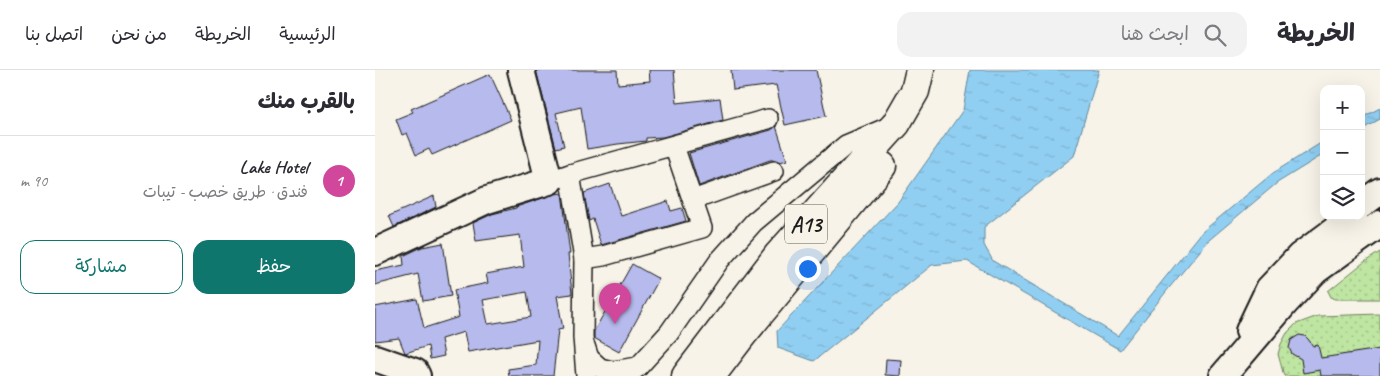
<!DOCTYPE html>
<html lang="ar">
<meta charset="utf-8">
<style>
body{margin:0;font-family:Caveat,"Playpen Sans Arabic",sans-serif;background:#f2f2f3;color:#2b2b33;direction:rtl}
.controls{position:absolute;right:15px;top:15px;display:grid;overflow:hidden;border-radius:10px;box-shadow:0 5px 20px #0002}
.controls button{width:45px;height:45px;display:grid;place-items:center;padding:0;border:0;border-bottom:1px solid #e1e1e2;background:#fff;color:#2b2b33;font:25px sans-serif}
.you{position:absolute;left:432px;top:198px;width:18px;height:18px;margin:-12px;border:4px solid #fff;border-radius:50%;background:#1a73e8;box-shadow:0 0 0 8px #1a73e833}
.badge{display:grid;place-items:center;width:32px;height:32px;border-radius:50%;background:#0f766e;color:#fff;font-size:16px;font-weight:700}
.pin{position:absolute;translate:-50% -41px;filter:drop-shadow(0 1px 2px #0008)}
.pin::after{content:'';position:absolute;top:26px;width:18px;height:15px;background:inherit;clip-path:polygon(0 0,100% 0,50% 100%)}
.list{margin:0;padding:0;list-style:none}
h2{display:flex;justify-content:space-between;align-items:center;height:65px;margin:0;padding:0 20px;font-size:21px}
h2 small{font-size:16px;font-weight:400;color:#7c7c81}
.list li{display:grid;grid-template-columns:32px 1fr auto;gap:15px;align-items:center;box-sizing:border-box;height:90px;padding:0 20px;border-top:1px solid #e1e1e2}
.list b{display:block;font-size:19px;white-space:nowrap}
.list p{margin:0;font-size:16px;white-space:nowrap;color:#7c7c81}
.list em{font-size:16px;font-style:normal;color:#7c7c81}
.actions{display:flex;gap:10px;padding:15px 20px}
.actions a{flex:1;padding:11px 0;border:1px solid #0f766e;border-radius:15px;text-align:center;font-size:18px;color:#0f766e}
.actions .main{background:#0f766e;color:#fff}
.icon{flex:none;width:28px;height:28px;fill:none;stroke:currentColor;stroke-width:2;stroke-linecap:round;stroke-linejoin:round}
.map{position:relative;flex:none;width:1005px;height:306px;overflow:hidden;direction:ltr}
header{display:flex;align-items:center;gap:30px;box-sizing:border-box;height:70px;padding:0 25px;background:#fff;border-bottom:1px solid #e1e1e2}
header strong{font-size:24px}
nav{display:flex;gap:28px;margin-inline-start:auto;font-size:18px}
.search{width:350px;height:45px;background:#f2f2f3;display:flex;align-items:center;gap:12px;box-sizing:border-box;padding:0 18px;border-radius:15px;color:#7c7c81;font-size:19px}
main{display:flex}
aside{flex:1;background:#fff}
.map>svg:first-child{display:block}
.grass{fill:url(#grass-dots);stroke:#6d805e}
.water{fill:url(#water-ripples);stroke:#62879c}
.building{fill:#b6baec;stroke:#1c1c1c;fill-rule:evenodd}
.lines{fill:none;stroke-linecap:round;stroke-linejoin:round}
.street-casing{stroke:#1c1c1c;stroke-width:22}
.secondary-casing{stroke:#1c1c1c;stroke-width:30}
.highway-casing{stroke:#1c1c1c;stroke-width:31}
.street{stroke:#f7f3e8;stroke-width:19}
.secondary{stroke:#f7f3e8;stroke-width:26}
.highway{stroke:#f7f3e8;stroke-width:28}
.labels{text-anchor:middle;stroke-width:4;stroke-linejoin:round;paint-order:stroke}
.shield{fill:#f7f3e8;stroke:#5e5c59;stroke-width:1}
.shield-label{font-size:22px;font-weight:bold;fill:#1c1c1c}
</style>
<header>
<strong>الخريطة</strong>
<div class="search"><svg class="icon" aria-label="search" viewBox="0 0 24 24"><circle cx="10" cy="10" r="6"/><path d="M15 15l6 6"/></svg>ابحث هنا</div>
<nav><a>الرئيسية</a><a>الخريطة</a><a>من نحن</a><a>اتصل بنا</a></nav>
</header>
<main>
<div class="map">
<svg width="1005" height="306" viewBox="0 0 1005 306">
<defs>
<pattern id="grass-dots" width="8" height="8" patternUnits="userSpaceOnUse" patternTransform="scale(1.25)"><rect width="8" height="8" fill="#bee5a1"/><path d="M2 2h.1M6 6h.1" fill="none" stroke="#a3c48a" stroke-width="1.8" stroke-linecap="round"/></pattern>
<pattern id="water-ripples" width="26" height="14" patternUnits="userSpaceOnUse" patternTransform="scale(1.25)"><rect width="26" height="14" fill="#91cff2"/><path d="M2 4q2-2 4 0t4 0M15 11q2-2 4 0t4 0" fill="none" stroke="#7cb1cf"/></pattern>
</defs>
<rect width="100%" height="100%" fill="#f7f3e8"/>
<filter id="ink" filterUnits="userSpaceOnUse"><feTurbulence type="fractalNoise" baseFrequency=".02" numOctaves="2"/><feDisplacementMap in="SourceGraphic" scale="10" xChannelSelector="R" yChannelSelector="G"/><feConvolveMatrix kernelMatrix="1 2 1 2 8 2 1 2 1" color-interpolation-filters="sRGB"/></filter>
<g filter="url(#ink)">
<g class="grass">
<polygon points="1005,182 1005,229 960,229 956,227 953,221 988,193"/>
<polygon points="1005,244 1005,306 909,306 903,284 906,274 912,263 921,254 943,246"/>
</g>
<g class="water">
<polygon points="595,0 724,0 699,86 609,157 609,175 618,191 743,266 827,162 898,103 949,71 949,84 902,113 834,170 794,218 745,280 592,191 557,195 439,291 403,278 402,261 523,132 588,40"/>
<polygon points="1005,38 1005,49 986,60 986,48"/>
</g>
<g class="building">
<polygon points="161,0 242,0 243,14 275,11 274,0 299,0 302,33 345,28 348,50 288,67 271,68 271,71 243,74 212,79 206,37 181,43 189,76 181,78"/>
<polygon points="356,0 441,0 451,46 410,55 401,15 358,20"/>
<polygon points="115,4 136,50 57,85 54,79 41,85 32,63 27,65 21,49 38,42 36,39"/>
<polygon points="401,56 412,90 405,92 401,90 395,90 324,116 314,83 396,60"/>
<polygon points="235,114 246,146 293,131 296,141 307,138 311,151 226,175 218,149 214,151 209,123"/>
<path d="M187,123l8,61h-2l4,40 -15,2 6,33 -5,1 -5,46h-44l-1,-7 28,-4 2,-25 -70,12 -4,-20 -23,7 3,17 -14,3 -2,-13 -23,7 -6,-15 -24,3v-34l42,-8 7,29 35,-11 -5,-27 34,-7 -2,-9 38,-7 -4,-32 -44,6 -3,-18 19,-9 24,-6v-1l39,-13zM152,222l4,25 -43,7 -5,-24z"/>
<polygon points="59,126 61,137 19,157 14,146"/>
<polygon points="68,173 76,226 48,231 43,204 0,215 0,201 29,195 28,186 47,177"/>
<polygon points="257,194 284,209 244,282 219,268 219,261"/>
<polygon points="924,265 930,266 933,269 938,276 943,275 946,288 1005,279 1005,306 946,306 945,300 928,303 926,289 917,284 914,278 916,270"/>
<polygon points="511,289 526,290 525,306 510,305"/>
</g>
<g class="lines">
<g class="street-casing">
<g id="street">
<polyline points="195,104 393,49"/>
<polyline points="174,111 195,104 209,189 208,267 211,306"/>
<polyline points="318,130 399,101"/>
<polyline points="209,189 228,186 327,158 299,76"/>
<polyline points="210,276 214,288 225,298 237,301 263,297"/>
<polyline points="252,306 263,297 294,263 344,191 379,152 471,75 516,56"/>
</g>
</g>
<g class="secondary-casing">
<g id="secondary">
<polyline points="986,135 1005,121"/>
<polyline points="0,182 112,130 174,111 146,0"/>
<polyline points="874,261 894,219 925,186 979,146"/>
<polyline points="0,288 40,302 42,306"/>
<polyline points="848,306 910,233 940,201 1005,154"/>
</g>
</g>
<g class="highway-casing">
<g id="highway">
<polyline points="311,306 404,184 521,54 540,21 545,0"/>
<polyline points="336,306 368,264 507,96"/>
</g>
</g>
<use href="#street" class="street"/>
<use href="#secondary" class="secondary"/>
<use href="#highway" class="highway"/>
</g>
</g>
<g class="labels">
<rect class="shield" x="410" y="134.5" width="42" height="39" rx="4"/>
<g class="shield-label">
<text x="431" y="162">A13</text>
</g>
</g>
</svg>
<div class="controls">
<button>+</button>
<button>−</button>
<button><svg class="icon" aria-label="layers" viewBox="0 0 24 24"><path d="M12 4l9 5-9 5-9-5zM3 14l9 5 9-5"/></svg></button>
</div>
<div class="you"></div>
<div class="pin badge" style="left:240px;top:254px;background:#d1479c">1</div>
</div>
<aside>
<h2>بالقرب منك<small></small></h2>
<ul class="list">
<li><span class="badge" style="background:#d1479c">1</span><div><b>Lake Hotel</b><p>فندق · طريق خصب - تيبات</p></div><em>90 m</em></li>
</ul>
<div class="actions"><a class="main">حفظ</a><a>مشاركة</a></div>
</aside>
</main>
